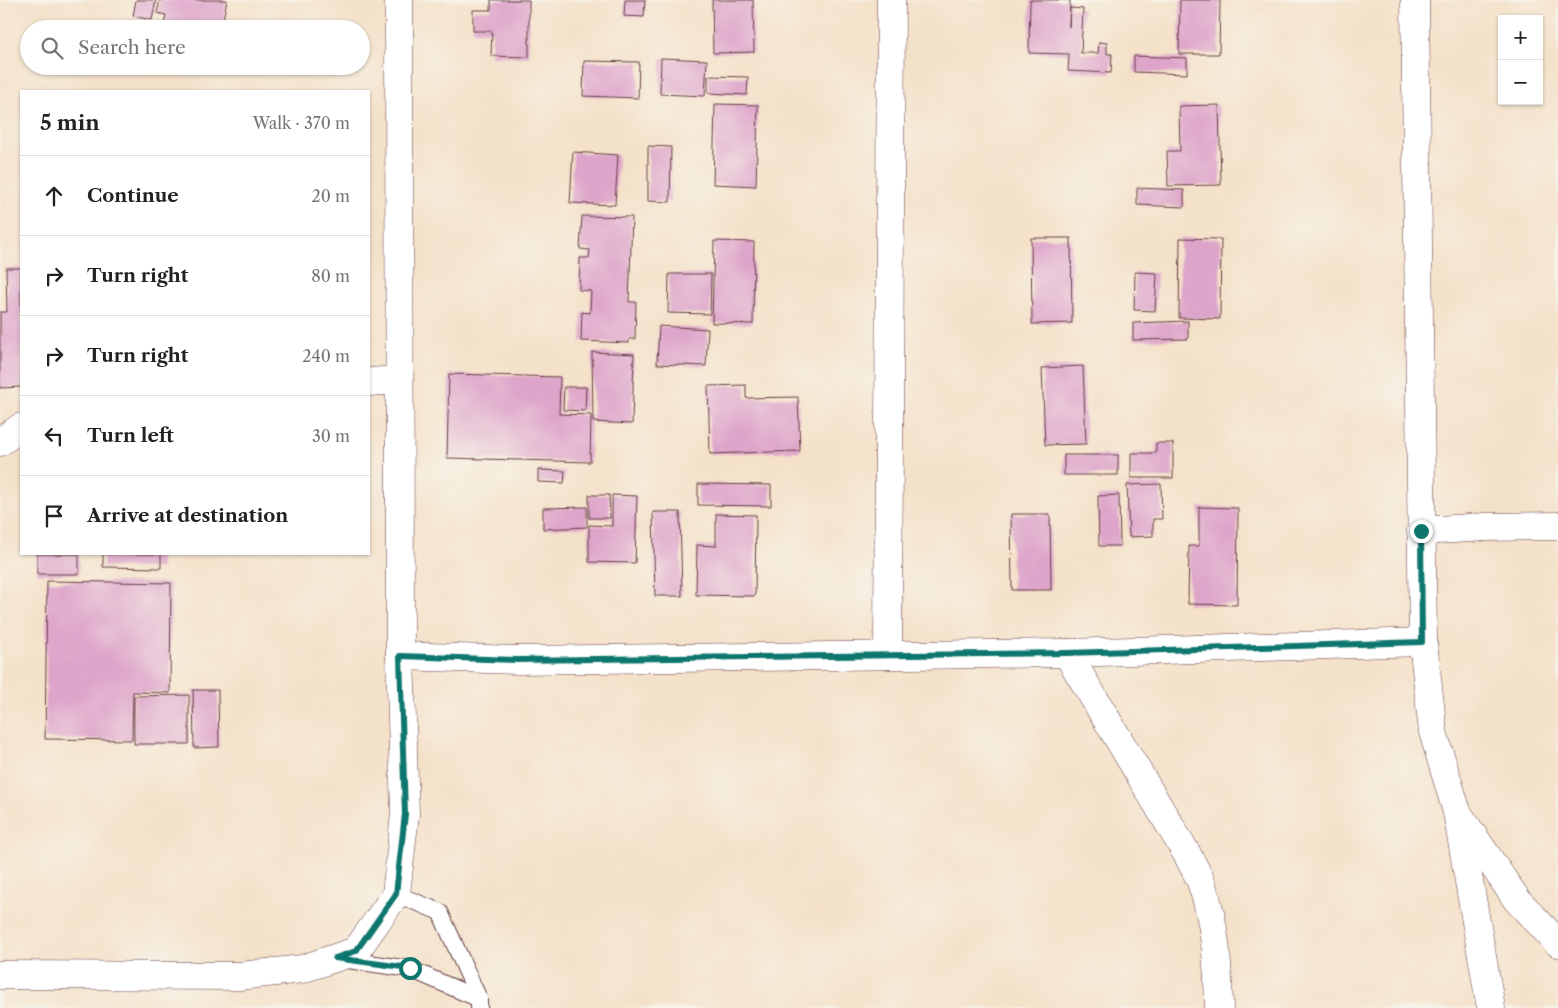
<!DOCTYPE html>
<meta charset="utf-8">
<style>
body{margin:0;font-family:"Libre Caslon Text",serif;background:#f2f2f2;color:#222}
.controls{position:absolute;right:15px;top:15px;display:grid;overflow:hidden;border-radius:0px;box-shadow:0 1px 4px #0004}
.controls button{width:45px;height:45px;display:grid;place-items:center;padding:0;border:0;border-bottom:1px solid #e0e0e0;background:#fff;color:#222;font:25px sans-serif}
.stop{position:absolute;width:15px;height:15px;margin:-11px;border:4px solid #0f766e;border-radius:50%;background:#fff}
.stop.end{background:#0f766e;border-color:#fff;box-shadow:0 1px 5px #0008}
.list{margin:0;padding:0;list-style:none}
h2{display:flex;justify-content:space-between;align-items:center;height:65px;margin:0;padding:0 20px;font-size:21px}
h2 small{font-size:16px;font-weight:400;color:#767676}
.list li{display:grid;grid-template-columns:32px 1fr auto;gap:15px;align-items:center;box-sizing:border-box;height:80px;padding:0 20px;border-top:1px solid #e0e0e0}
.list b{display:block;font-size:19px;white-space:nowrap}
.list em{font-size:16px;font-style:normal;color:#767676}
.icon{flex:none;width:28px;height:28px;fill:none;stroke:currentColor;stroke-width:2;stroke-linecap:round;stroke-linejoin:round}
.map{position:relative;flex:none;width:1558px;height:1008px;overflow:hidden}
.search{position:absolute;background:#fff;box-shadow:0 1px 4px #0004;left:20px;top:20px;width:350px;height:55px;display:flex;align-items:center;gap:12px;box-sizing:border-box;padding:0 18px;border-radius:28px;color:#767676;font-size:19px}
.panel{position:absolute;background:#fff;box-shadow:0 1px 4px #0004;left:20px;top:90px;width:350px;height:465px;border-radius:0px}
.map>svg:first-child{display:block}
.building{fill:#dea5ca}
.lines{fill:none;stroke-linecap:round;stroke-linejoin:round}
.lane-casing{stroke:#643c43;stroke-width:18}
.street-casing{stroke:#643c43;stroke-width:29}
.secondary-casing{stroke:#643c43;stroke-width:29}
.lane{stroke:#fff;stroke-width:16}
.street{stroke:#fff;stroke-width:28}
.secondary{stroke:#fff;stroke-width:28}
.route{stroke:#0f766e;stroke-width:6}
</style>
<div class="map">
<svg width="1558" height="1008" viewBox="0 0 1558 1008">
<rect width="100%" height="100%" fill="#f7f3e8"/>
<filter id="ink" filterUnits="userSpaceOnUse"><feTurbulence type="fractalNoise" baseFrequency=".02" numOctaves="2"/><feDisplacementMap in="SourceGraphic" scale="10" xChannelSelector="R" yChannelSelector="G"/><feConvolveMatrix kernelMatrix="1 2 1 2 8 2 1 2 1" color-interpolation-filters="sRGB"/></filter>
<filter id="wash" filterUnits="userSpaceOnUse"><feTurbulence type="fractalNoise" baseFrequency=".0096" numOctaves="4" result="noise"/><feDisplacementMap in="SourceGraphic" scale="20" xChannelSelector="R" yChannelSelector="G"/><feGaussianBlur stdDeviation="1.12" result="paint"/><feColorMatrix in="noise" values="0 0 0 0 0 0 0 0 0 0 0 0 0 0 0 0 0 1.4 0 .05"/><feComposite in="paint" operator="in"/></filter>
<g filter="url(#wash)">
<rect width="100%" height="100%" fill="#f4e1c9"/>
<g id="blocks">
<g class="building">
<polygon points="136,0 156,0 152,20 133,16"/>
<polygon points="160,0 227,0 221,29 163,29 166,15 157,13"/>
<polygon points="491,0 529,0 529,57 491,56 492,31 473,31 473,10 491,10"/>
<polygon points="625,0 645,0 644,17 624,16"/>
<polygon points="712,0 753,0 754,52 713,53"/>
<polygon points="1030,0 1070,0 1069,27 1070,8 1083,9 1081,53 1098,53 1099,42 1107,43 1107,54 1112,54 1111,73 1068,71 1069,54 1029,53"/>
<polygon points="1180,0 1220,0 1219,54 1179,54"/>
<polygon points="1134,56 1187,58 1187,74 1134,72"/>
<polygon points="661,58 707,60 705,96 660,94"/>
<polygon points="584,61 639,62 638,98 583,96"/>
<polygon points="708,76 748,77 747,95 708,93"/>
<polygon points="715,104 758,105 756,186 713,184"/>
<polygon points="1219,105 1221,185 1168,186 1167,151 1180,151 1179,106"/>
<polygon points="648,146 671,147 670,202 648,201"/>
<polygon points="573,152 618,155 615,205 570,203"/>
<polygon points="1137,188 1184,190 1184,207 1137,205"/>
<polygon points="582,216 632,217 629,302 636,302 635,339 629,339 629,343 581,341 582,312 590,313 591,291 579,290 580,258 589,258 590,250 580,249"/>
<polygon points="1031,238 1071,238 1072,323 1032,324"/>
<polygon points="1180,238 1221,239 1220,319 1179,318"/>
<polygon points="714,241 754,242 753,324 712,323"/>
<polygon points="6,268 21,268 21,387 0,388 0,312 7,312"/>
<polygon points="1135,272 1157,273 1155,311 1134,310"/>
<polygon points="669,274 711,274 710,314 668,313"/>
<polygon points="1188,321 1188,339 1133,340 1133,323"/>
<polygon points="659,326 708,329 706,366 657,364"/>
<polygon points="592,352 634,354 632,424 593,422"/>
<polygon points="1083,366 1086,444 1045,445 1042,368"/>
<polygon points="449,374 560,377 559,414 591,415 590,462 447,458"/>
<polygon points="746,385 746,398 798,397 800,451 710,454 708,386"/>
<polygon points="564,387 586,387 585,411 563,410"/>
<polygon points="1156,443 1173,443 1173,478 1131,478 1131,453 1156,453"/>
<rect x="1064" y="455" width="54" height="20"/>
<polygon points="538,470 565,471 564,483 538,482"/>
<polygon points="698,484 771,485 771,506 698,505"/>
<polygon points="1161,484 1162,519 1153,519 1153,536 1129,537 1127,485"/>
<polygon points="589,495 609,495 610,518 589,518"/>
<polygon points="612,495 637,496 635,563 589,562 589,525 612,526"/>
<polygon points="1119,495 1120,546 1099,546 1098,496"/>
<polygon points="587,507 587,527 543,529 543,508"/>
<polygon points="1199,507 1238,508 1237,605 1188,604 1189,546 1199,546"/>
<polygon points="653,512 680,512 682,596 655,596"/>
<polygon points="716,514 756,515 755,596 696,595 697,545 716,546"/>
<polygon points="1011,514 1050,514 1051,590 1012,590"/>
<rect x="37" y="554" width="42" height="20"/>
<polygon points="103,554 161,554 161,568 103,567"/>
<polygon points="47,581 171,583 170,693 133,692 132,740 45,739"/>
<polygon points="193,690 218,690 219,747 194,748"/>
<polygon points="189,695 189,744 134,744 134,696"/>
</g>
</g>
</g>
<g filter="url(#ink)">
<use href="#blocks" fill-opacity="0" stroke="#643c43" stroke-width="1"/>
<g class="lines">
<g class="lane-casing">
<g id="lane">
<polyline points="396,894 440,912 479,999 479,1008"/>
<polyline points="341,959 410,969 479,999"/>
</g>
</g>
<g class="street-casing">
<g id="street">
<polyline points="369,382 399,380"/>
<polyline points="0,442 21,427"/>
<polyline points="1421,531 1486,527 1558,526"/>
<path d="M1067,653l120,201c5,10 12,21 15,31 14,39 16,83 17,123"/>
<polyline points="888,655 891,0"/>
<polyline points="400,656 517,660 1067,653 1423,642"/>
<polyline points="1457,812 1491,1008"/>
<polyline points="0,975 240,976 302,969 356,951 396,894 405,814 400,656 399,0"/>
</g>
</g>
<g class="secondary-casing">
<polyline id="secondary" points="1415,0 1423,642 1433,732 1457,812 1517,900 1558,943"/>
</g>
<use href="#lane" class="lane"/>
<use href="#street" class="street"/>
<use href="#secondary" class="secondary"/>
</g>
</g>
<g class="lines" filter="url(#ink)">
<polyline class="route" points="410,968 335,958 356,951 396,894 405,814 400,656 517,660 1067,653 1422,642 1421,531"/>
</g>
</svg>
<div class="controls">
<button>+</button>
<button>−</button>
</div>
<div class="stop" style="left:410px;top:968px"></div>
<div class="stop end" style="left:1421px;top:531px"></div>
<div class="search"><svg class="icon" aria-label="search" viewBox="0 0 24 24"><circle cx="10" cy="10" r="6"/><path d="M15 15l6 6"/></svg>Search here</div>
<section class="panel">
<h2>5 min<small>Walk · 370 m</small></h2>
<ul class="list">
<li><svg class="icon" aria-label="ahead" viewBox="0 0 24 24"><path d="M12 20V5M6 11l6-6 6 6"/></svg><div><b>Continue</b></div><em>20 m</em></li>
<li><svg class="icon" aria-label="right" viewBox="0 0 24 24"><path d="M7 20v-9h11M14 6l5 5-5 5"/></svg><div><b>Turn right</b></div><em>80 m</em></li>
<li><svg class="icon" aria-label="right" viewBox="0 0 24 24"><path d="M7 20v-9h11M14 6l5 5-5 5"/></svg><div><b>Turn right</b></div><em>240 m</em></li>
<li><svg class="icon" aria-label="left" viewBox="0 0 24 24"><path d="M17 20v-9H6M10 6l-5 5 5 5"/></svg><div><b>Turn left</b></div><em>30 m</em></li>
<li><svg class="icon" aria-label="arrive" viewBox="0 0 24 24"><path d="M6 21V4h12l-3 4 3 4H6"/></svg><div><b>Arrive at destination</b></div></li>
</ul>
</section>
</div>
